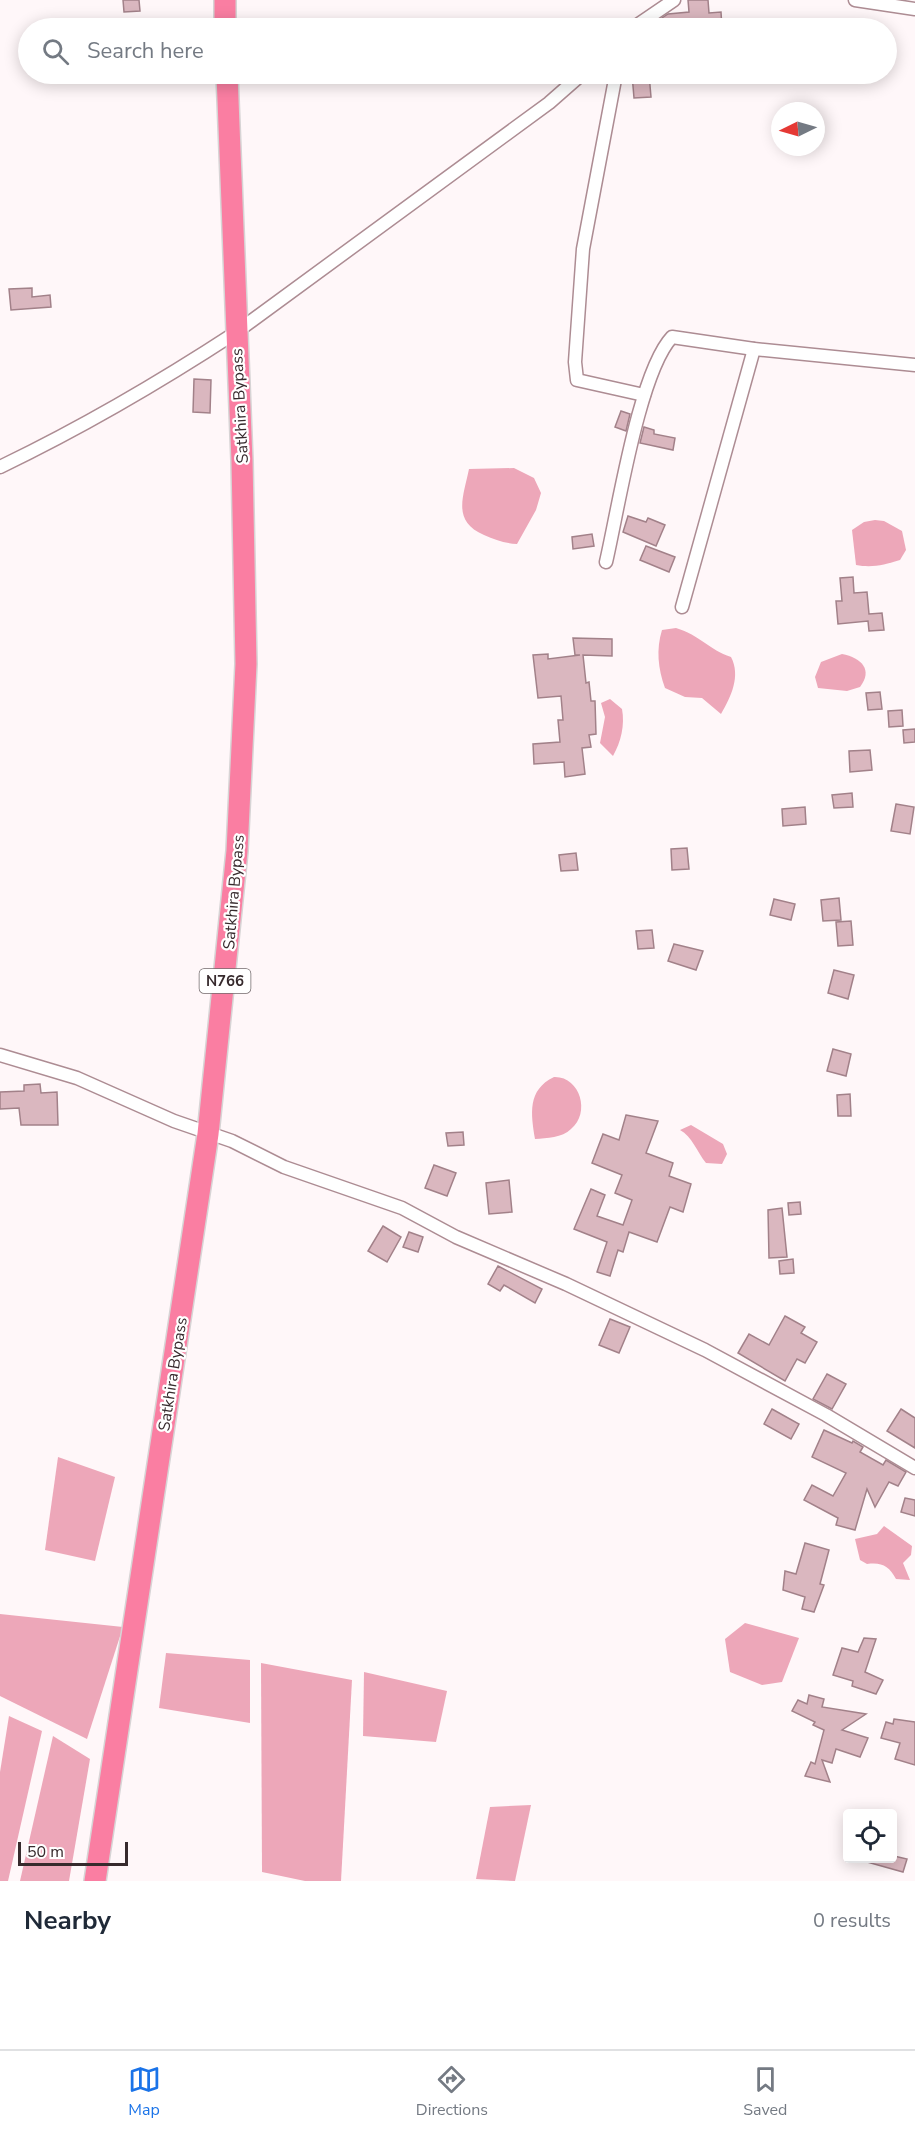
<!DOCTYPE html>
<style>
body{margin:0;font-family:"Nunito Sans",sans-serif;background:#f6f6f7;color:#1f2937}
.controls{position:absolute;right:18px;bottom:18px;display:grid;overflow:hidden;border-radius:6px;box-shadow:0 3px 15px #0003}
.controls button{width:54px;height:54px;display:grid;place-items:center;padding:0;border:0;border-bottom:2px solid #e0e1e3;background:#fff;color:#1f2937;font:30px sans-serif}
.compass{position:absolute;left:771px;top:102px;width:54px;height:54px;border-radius:50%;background:#fff;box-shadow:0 3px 15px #0003;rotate:265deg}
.scale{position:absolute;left:18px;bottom:15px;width:110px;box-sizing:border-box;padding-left:6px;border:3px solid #372a2d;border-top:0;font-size:16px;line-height:21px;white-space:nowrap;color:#372a2d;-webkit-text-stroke:4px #fff;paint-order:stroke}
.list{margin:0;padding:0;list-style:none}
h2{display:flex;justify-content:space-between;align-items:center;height:78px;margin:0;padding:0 24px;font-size:26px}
h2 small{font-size:20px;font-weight:400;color:#747a83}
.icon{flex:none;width:33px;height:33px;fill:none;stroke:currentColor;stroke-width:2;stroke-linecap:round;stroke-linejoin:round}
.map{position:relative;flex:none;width:915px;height:1881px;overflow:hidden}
.search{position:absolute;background:#fff;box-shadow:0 3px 15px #0003;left:18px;right:18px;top:18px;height:66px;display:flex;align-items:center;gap:15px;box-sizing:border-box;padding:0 21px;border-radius:33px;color:#747a83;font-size:22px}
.sheet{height:168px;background:#fff}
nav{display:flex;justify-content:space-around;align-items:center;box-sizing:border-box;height:84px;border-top:2px solid #e0e1e3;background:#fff;font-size:16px;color:#747a83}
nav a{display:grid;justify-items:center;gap:3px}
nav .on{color:#1a73e8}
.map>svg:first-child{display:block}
.water{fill:#eda7b9}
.building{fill:#dab7bf;stroke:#a28189;stroke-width:1.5}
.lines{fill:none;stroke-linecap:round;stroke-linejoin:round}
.street-casing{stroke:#ad8c93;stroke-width:15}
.highway-casing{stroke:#d7d4d5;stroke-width:24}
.street{stroke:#fff;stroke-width:12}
.highway{stroke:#fa7ea2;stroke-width:21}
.labels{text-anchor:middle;stroke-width:4.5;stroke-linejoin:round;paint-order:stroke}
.shield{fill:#fff;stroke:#736a6c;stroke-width:1.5}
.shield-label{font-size:15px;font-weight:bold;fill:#372a2d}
.street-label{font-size:16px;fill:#372a2d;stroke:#fff}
</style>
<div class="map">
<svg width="915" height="1881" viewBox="0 0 915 1881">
<rect width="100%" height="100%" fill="#fff7f9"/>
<g class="water">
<path d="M514,468l20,10 7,15 -5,17 -19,34c-13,-1 -22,-4 -33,-9 -32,-14 -21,-37 -15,-66z"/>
<path d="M875,520l9,1 18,10 4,19 -6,10c-16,5 -28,8 -44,5l-4,-35 12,-8z"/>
<path d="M676,628c24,7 33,22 55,29 10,19 0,40 -10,57l-19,-16 -17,-1 -20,-9c-7,-19 -9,-39 -3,-58z"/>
<path d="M842,654c20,4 31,16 18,33l-13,4 -29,-3 -3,-11 6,-15z"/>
<path d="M610,699l12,10c3,16 -1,33 -9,47l-13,-13 5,-26 -4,-14z"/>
<path d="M554,1077c26,-1 37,36 17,52 -9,9 -24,9 -36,10 -4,-25 -8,-49 19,-62z"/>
<path d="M691,1125l32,19 4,10 -5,10 -16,-1c-9,-11 -14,-27 -26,-33z"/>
<polygon points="58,1457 115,1477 95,1561 45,1550"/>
<path d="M884,1526l28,20 -1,9 -8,8 7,17 -14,-1c-7,-13 -14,-17 -29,-15l-7,-4 -5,-21 22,-5z"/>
<polygon points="0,1614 123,1627 87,1739 0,1696"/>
<polygon points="745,1623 799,1638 782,1682 762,1685 730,1672 725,1639"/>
<polygon points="166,1653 250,1660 250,1723 159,1708"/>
<polygon points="261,1663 352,1680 341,1881 305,1881 262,1872"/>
<polygon points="364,1672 447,1691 436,1742 363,1736"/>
<polygon points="9,1716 42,1731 8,1881 0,1881 0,1772"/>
<polygon points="53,1736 90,1759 69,1881 20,1881"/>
<polygon points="531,1805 515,1881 476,1879 490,1807"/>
</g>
<g class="building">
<polygon points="123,0 139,0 140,11 124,12"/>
<polygon points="688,0 708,0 709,13 721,12 722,28 660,28 659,20 668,14 689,12"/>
<polygon points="632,74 649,74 651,97 634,98"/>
<polygon points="32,288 32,297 50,295 51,307 11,310 9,289"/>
<polygon points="194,379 211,380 210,413 193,412"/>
<polygon points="621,411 630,414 626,431 615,427"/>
<polygon points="644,427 654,430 654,434 675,438 673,450 640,443"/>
<polygon points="628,516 646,522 648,518 665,525 656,546 623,532"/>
<polygon points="592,534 594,546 573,549 572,537"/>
<polygon points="646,546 675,557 669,572 640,560"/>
<polygon points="853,577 854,593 867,592 869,614 882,613 884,630 869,631 868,621 838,624 836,601 842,601 840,578"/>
<polygon points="573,638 612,639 612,656 583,655 586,683 589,682 591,701 595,701 596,734 589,735 591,747 582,748 585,774 565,777 564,762 534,764 533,744 560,742 558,720 563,720 561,696 538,698 533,655 548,654 548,659 580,655 575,655"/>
<polygon points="880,692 882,709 868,710 866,693"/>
<polygon points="902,710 903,726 889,727 888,711"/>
<polygon points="915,729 915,742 904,743 903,730"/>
<polygon points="870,750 872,770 850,772 849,751"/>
<polygon points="852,793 853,807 834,808 832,795"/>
<polygon points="896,804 914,807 910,834 891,831"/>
<polygon points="805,807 806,824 783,826 782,809"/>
<polygon points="687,848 689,869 672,870 671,849"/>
<polygon points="576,853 578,870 561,871 559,855"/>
<polygon points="839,898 841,920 823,921 821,900"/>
<polygon points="774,899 795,904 791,920 770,915"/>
<polygon points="851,921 853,945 838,946 836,922"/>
<polygon points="652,930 654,948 638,949 636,931"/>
<polygon points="674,944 703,951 696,970 668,961"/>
<polygon points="834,970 854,975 848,999 828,993"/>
<polygon points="833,1049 851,1054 846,1076 827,1071"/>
<polygon points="40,1084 41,1093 57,1092 58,1125 21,1125 19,1108 0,1109 0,1092 24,1091 24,1085"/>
<polygon points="850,1094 851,1116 838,1116 837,1095"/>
<polygon points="626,1115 658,1121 646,1153 673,1163 669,1176 691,1184 683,1212 670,1207 657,1242 629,1232 623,1252 618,1250 610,1276 597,1272 607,1242 574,1229 591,1189 605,1195 597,1216 623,1225 632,1200 615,1193 622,1175 592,1163 603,1134 619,1140"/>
<polygon points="463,1132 464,1145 448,1146 446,1133"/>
<polygon points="434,1165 456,1173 447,1196 425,1188"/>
<polygon points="509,1180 512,1212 489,1214 486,1183"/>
<polygon points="800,1202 801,1214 789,1215 788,1203"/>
<polygon points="782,1208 787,1257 769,1258 768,1210"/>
<polygon points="383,1226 401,1237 387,1262 368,1251"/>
<polygon points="409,1232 423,1237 418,1252 403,1247"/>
<polygon points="793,1259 794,1273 780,1274 779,1261"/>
<polygon points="498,1266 542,1289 535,1303 504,1285 500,1291 488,1284"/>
<polygon points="785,1316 805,1327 801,1333 817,1342 805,1363 797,1359 785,1381 738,1353 749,1334 769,1345"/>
<polygon points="610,1319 630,1327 619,1353 599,1345"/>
<polygon points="827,1374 846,1384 832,1409 813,1399"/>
<polygon points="772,1409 799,1424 791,1439 764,1424"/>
<polygon points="901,1409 915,1418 915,1448 887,1431"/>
<polygon points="824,1430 852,1443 853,1441 863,1447 860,1452 883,1465 886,1460 906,1472 898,1486 889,1482 875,1507 867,1489 855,1530 836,1525 838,1518 804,1500 812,1485 833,1496 846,1473 812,1457"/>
<polygon points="905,1498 915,1500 915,1516 901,1512"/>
<polygon points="805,1543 829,1550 820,1584 824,1585 814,1612 802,1609 805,1597 783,1590 785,1571 796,1574"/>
<polygon points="864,1638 876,1639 865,1672 883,1680 876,1694 852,1686 853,1681 833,1675 842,1648 858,1652"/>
<polygon points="809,1695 824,1699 822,1707 866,1714 842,1730 868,1738 860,1757 836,1749 832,1763 822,1760 830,1782 805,1776 811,1762 815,1764 824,1730 813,1725 815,1722 792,1711 798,1700 807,1704"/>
<polygon points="894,1719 915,1722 915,1765 895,1759 900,1743 881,1738 886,1722 893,1724"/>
<polygon points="894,1856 907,1859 903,1872 867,1862 868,1858 894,1858"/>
</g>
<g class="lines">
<g class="street-casing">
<g id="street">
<polyline points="855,0 915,9"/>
<polyline points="633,28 674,0"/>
<polyline points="616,74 583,249 575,362 577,380 644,395"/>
<path d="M0,467c81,-39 160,-85 235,-134l314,-230 33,-29"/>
<path d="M606,562c12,-51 33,-190 66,-225l82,12 161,16"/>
<polyline points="682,607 754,349"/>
<polyline points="0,1055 77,1078 174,1121 232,1141 284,1167 402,1208 456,1237 566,1284 705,1350 826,1415 915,1468"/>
</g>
</g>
<g class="highway-casing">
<g id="highway">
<polyline points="225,0 225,28"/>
<polyline points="95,1881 208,1134 237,851 246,664 242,461 227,74"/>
</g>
</g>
<use href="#street" class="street"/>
<use href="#highway" class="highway"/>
</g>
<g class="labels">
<rect class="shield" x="199.5" y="969" width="51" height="24" rx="4.5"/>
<g class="shield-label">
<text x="225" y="986">N766</text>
</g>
<g class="street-label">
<text transform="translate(239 406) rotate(-93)" y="6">Satkhira Bypass</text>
<text transform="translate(233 892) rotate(-85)" y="6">Satkhira Bypass</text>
<text transform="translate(172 1374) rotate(-81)" y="6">Satkhira Bypass</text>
</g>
</g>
</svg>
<div class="controls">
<button><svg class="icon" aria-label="locate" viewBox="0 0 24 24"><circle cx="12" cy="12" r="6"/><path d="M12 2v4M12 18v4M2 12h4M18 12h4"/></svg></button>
</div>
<svg class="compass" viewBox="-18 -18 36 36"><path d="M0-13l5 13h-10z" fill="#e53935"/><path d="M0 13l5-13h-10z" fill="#747a83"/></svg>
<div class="scale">50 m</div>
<div class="search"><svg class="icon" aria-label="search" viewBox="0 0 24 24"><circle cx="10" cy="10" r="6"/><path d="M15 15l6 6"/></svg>Search here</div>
</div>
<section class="sheet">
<h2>Nearby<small>0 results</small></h2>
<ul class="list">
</ul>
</section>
<nav>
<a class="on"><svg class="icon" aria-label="map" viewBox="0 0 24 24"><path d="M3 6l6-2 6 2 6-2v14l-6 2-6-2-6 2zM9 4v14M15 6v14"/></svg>Map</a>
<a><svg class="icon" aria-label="directions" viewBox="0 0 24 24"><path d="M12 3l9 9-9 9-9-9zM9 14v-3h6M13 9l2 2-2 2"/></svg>Directions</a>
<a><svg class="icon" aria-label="saved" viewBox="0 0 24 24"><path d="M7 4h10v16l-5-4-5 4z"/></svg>Saved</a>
</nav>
